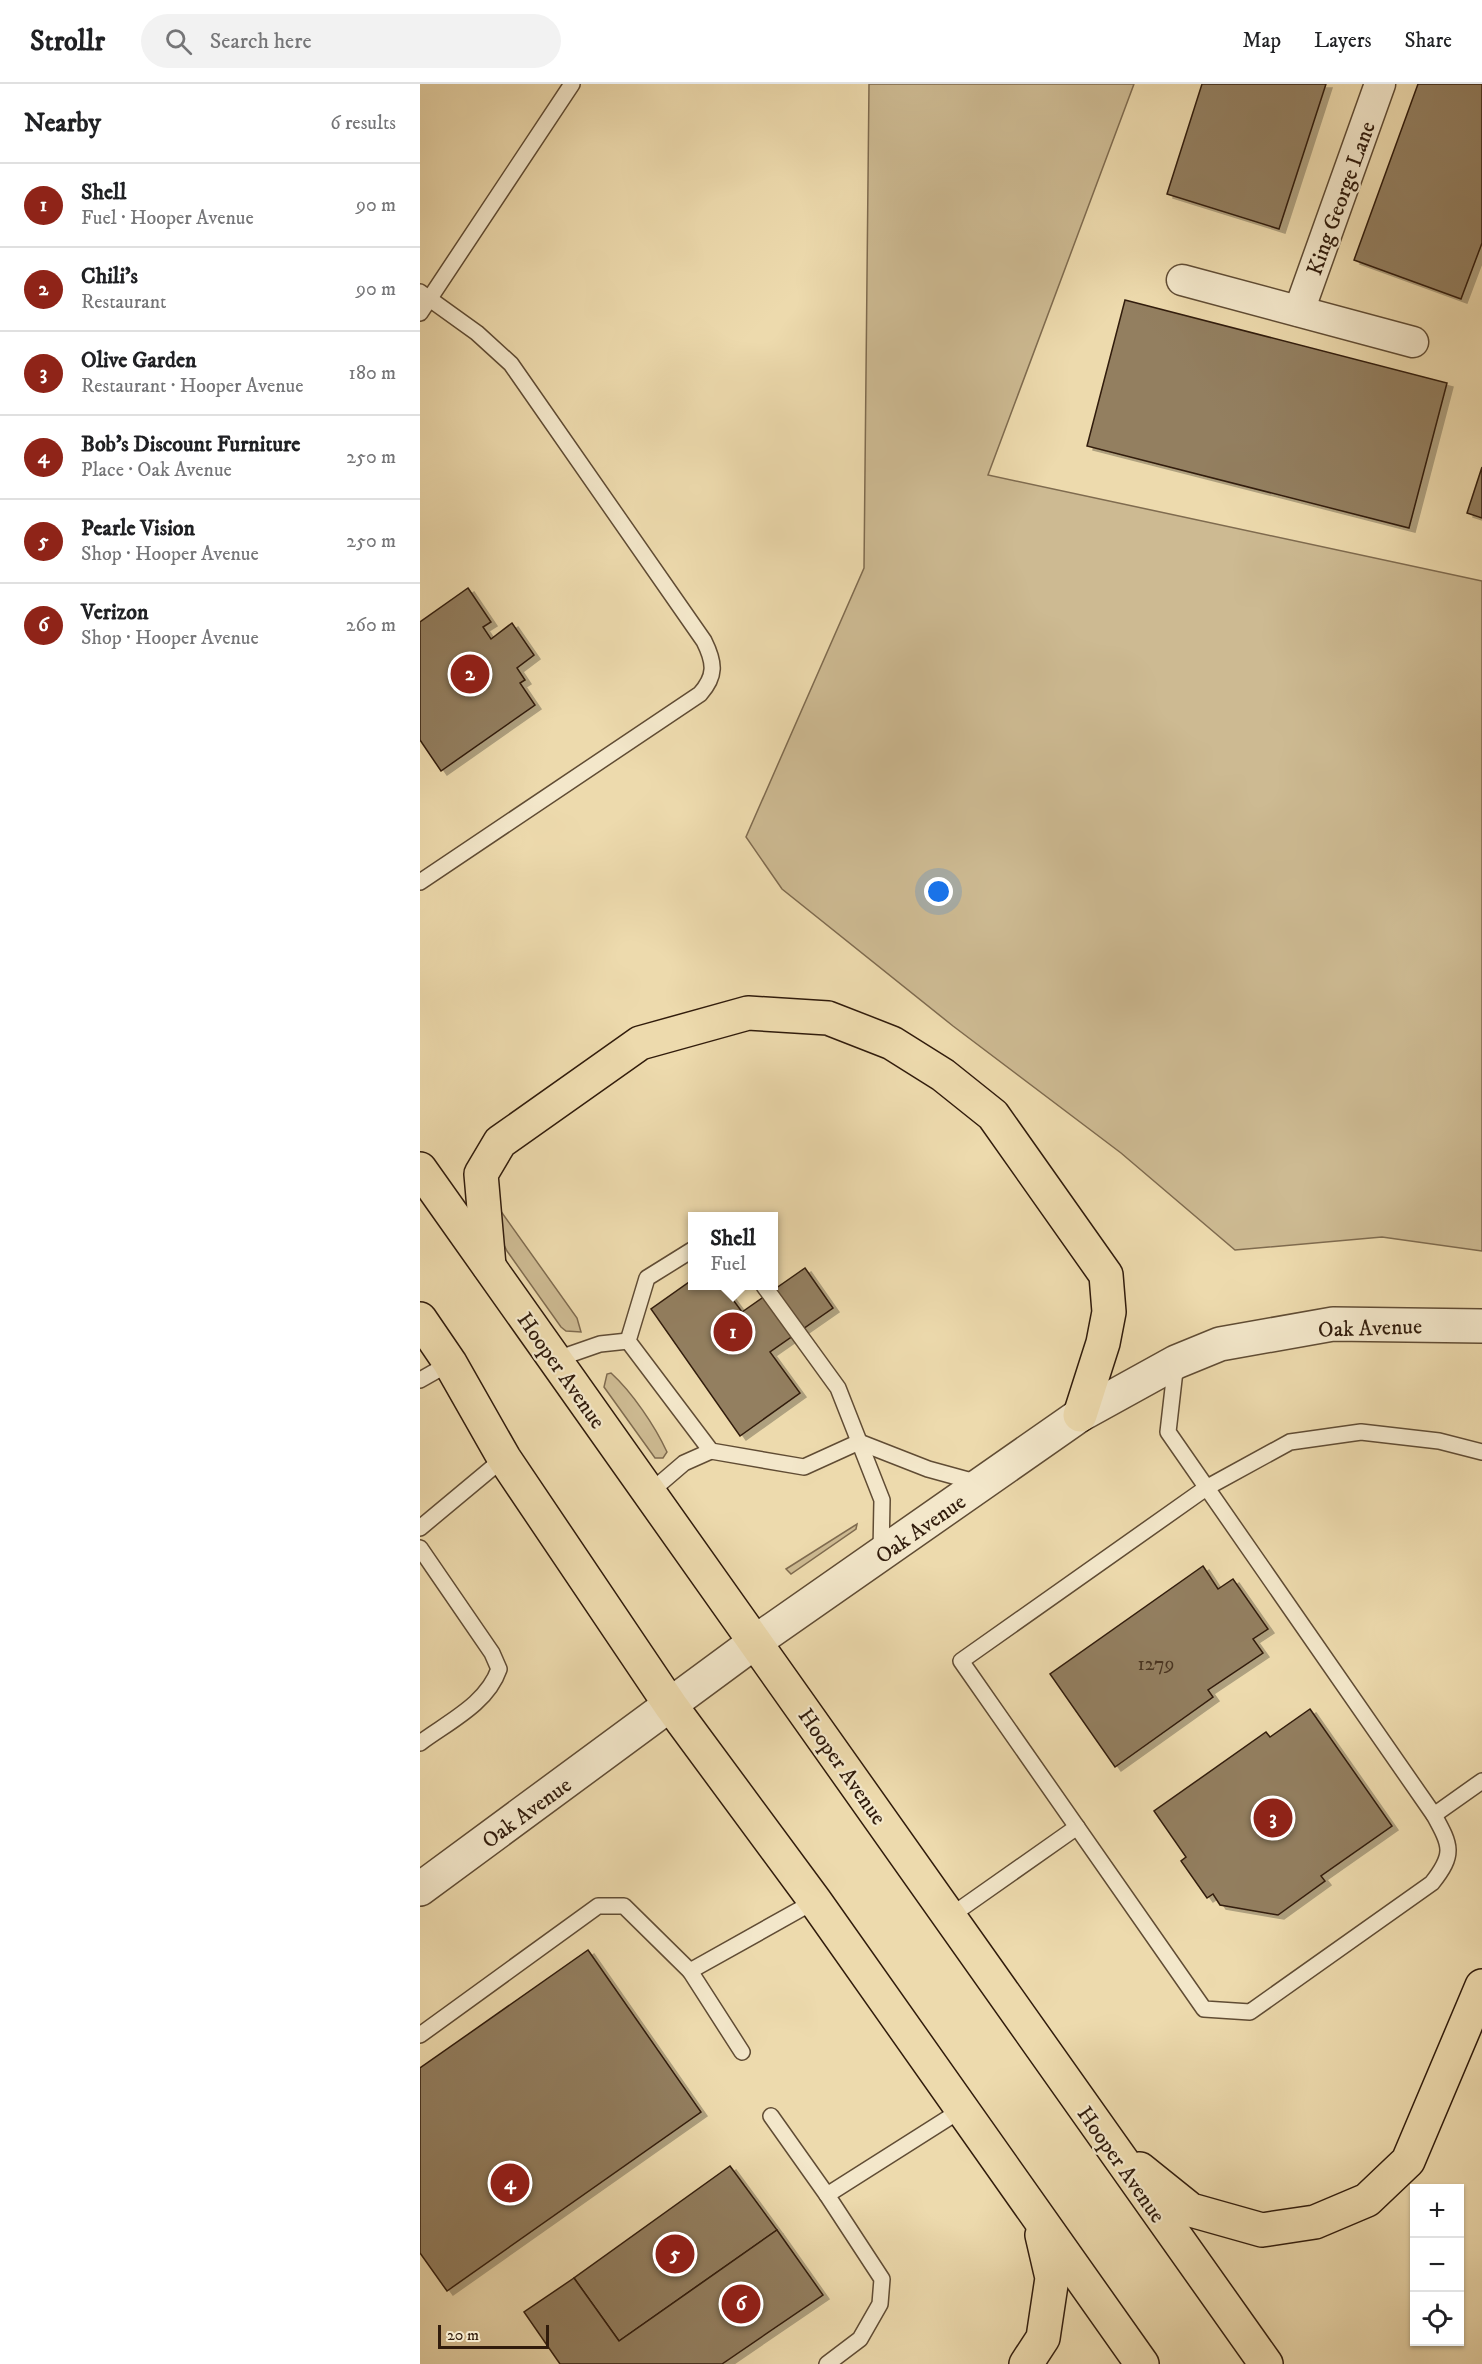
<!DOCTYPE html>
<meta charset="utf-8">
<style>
body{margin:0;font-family:"IM FELL DW Pica",serif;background:#f2f2f2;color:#202124}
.controls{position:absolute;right:18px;bottom:18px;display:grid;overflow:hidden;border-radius:0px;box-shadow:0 2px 4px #0004}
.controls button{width:54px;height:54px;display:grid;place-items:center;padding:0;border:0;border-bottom:2px solid #e0e0e0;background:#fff;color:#202124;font:30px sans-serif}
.scale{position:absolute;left:18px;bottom:15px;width:111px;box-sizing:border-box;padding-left:6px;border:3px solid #311c0c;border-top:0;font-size:16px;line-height:21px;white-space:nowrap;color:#311c0c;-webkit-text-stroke:4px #f3e7ca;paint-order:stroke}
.you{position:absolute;left:519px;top:808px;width:21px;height:21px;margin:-15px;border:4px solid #fff;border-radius:50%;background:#1a73e8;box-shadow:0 0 0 9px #1a73e833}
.badge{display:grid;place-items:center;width:39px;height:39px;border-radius:50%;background:#8f2418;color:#fff;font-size:20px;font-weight:700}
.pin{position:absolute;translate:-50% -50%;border:3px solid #fff;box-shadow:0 2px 6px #0006}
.popup{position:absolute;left:268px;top:1128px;width:90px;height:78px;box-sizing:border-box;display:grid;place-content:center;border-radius:0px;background:#fff;filter:drop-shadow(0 2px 4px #0005);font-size:20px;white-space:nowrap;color:#757577}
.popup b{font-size:22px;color:#202124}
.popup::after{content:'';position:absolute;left:50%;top:100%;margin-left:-12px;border:12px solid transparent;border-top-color:#fff}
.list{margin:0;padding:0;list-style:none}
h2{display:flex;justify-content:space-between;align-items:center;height:78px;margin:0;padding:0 24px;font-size:26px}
h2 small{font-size:20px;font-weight:400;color:#757577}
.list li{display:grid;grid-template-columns:39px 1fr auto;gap:18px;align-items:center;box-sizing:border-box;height:84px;padding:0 24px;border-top:2px solid #e0e0e0}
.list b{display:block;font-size:22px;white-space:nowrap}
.list p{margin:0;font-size:20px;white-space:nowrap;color:#757577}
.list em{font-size:20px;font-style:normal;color:#757577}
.icon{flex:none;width:33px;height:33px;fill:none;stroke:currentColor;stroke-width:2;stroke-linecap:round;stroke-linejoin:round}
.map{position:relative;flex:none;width:1062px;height:2280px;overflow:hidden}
header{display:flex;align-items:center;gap:36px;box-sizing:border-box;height:84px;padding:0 30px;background:#fff;border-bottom:2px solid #e0e0e0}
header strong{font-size:28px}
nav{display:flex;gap:33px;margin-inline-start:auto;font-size:21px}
.search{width:420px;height:54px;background:#f2f2f2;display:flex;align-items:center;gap:15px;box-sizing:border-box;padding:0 21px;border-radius:33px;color:#757577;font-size:22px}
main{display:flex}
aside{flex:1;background:#fff}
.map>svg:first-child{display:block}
.green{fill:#cdba92;stroke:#7f6b4f;stroke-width:1.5}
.building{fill:#937f60;stroke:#311c0c;stroke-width:1.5;filter:url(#shadow)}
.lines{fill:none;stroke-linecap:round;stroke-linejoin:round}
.service-casing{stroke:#604c34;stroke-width:18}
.minor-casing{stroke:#604c34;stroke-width:33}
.tertiary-casing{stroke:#604c34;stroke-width:36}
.primary-casing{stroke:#311c0c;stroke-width:36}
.service{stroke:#f3e7ca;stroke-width:15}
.minor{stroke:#f3e7ca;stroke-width:30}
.tertiary{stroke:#f3e7ca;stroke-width:33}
.primary{stroke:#eddaad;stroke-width:33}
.labels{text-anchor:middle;stroke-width:4.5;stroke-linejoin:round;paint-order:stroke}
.number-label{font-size:20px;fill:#4a3521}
.street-label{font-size:22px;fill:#311c0c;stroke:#f3e7ca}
</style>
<header>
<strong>Strollr</strong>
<div class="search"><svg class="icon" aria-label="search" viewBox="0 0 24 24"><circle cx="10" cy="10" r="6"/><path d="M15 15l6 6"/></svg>Search here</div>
<nav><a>Map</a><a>Layers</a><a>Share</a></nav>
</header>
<main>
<aside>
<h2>Nearby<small>6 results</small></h2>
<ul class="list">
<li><span class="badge">1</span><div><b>Shell</b><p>Fuel · Hooper Avenue</p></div><em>90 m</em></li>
<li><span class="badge">2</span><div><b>Chili's</b><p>Restaurant</p></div><em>90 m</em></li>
<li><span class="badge">3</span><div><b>Olive Garden</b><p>Restaurant · Hooper Avenue</p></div><em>180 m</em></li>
<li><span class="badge">4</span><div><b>Bob's Discount Furniture</b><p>Place · Oak Avenue</p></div><em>250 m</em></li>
<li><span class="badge">5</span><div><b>Pearle Vision</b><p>Shop · Hooper Avenue</p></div><em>250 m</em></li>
<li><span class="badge">6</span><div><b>Verizon</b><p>Shop · Hooper Avenue</p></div><em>260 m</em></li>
</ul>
</aside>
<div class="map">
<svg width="1062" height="2280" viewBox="0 0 1062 2280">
<defs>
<filter id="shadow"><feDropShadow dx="6" dy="4" stdDeviation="0" flood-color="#0004"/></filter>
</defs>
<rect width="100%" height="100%" fill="#eddaad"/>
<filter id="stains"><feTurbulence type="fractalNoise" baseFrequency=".00333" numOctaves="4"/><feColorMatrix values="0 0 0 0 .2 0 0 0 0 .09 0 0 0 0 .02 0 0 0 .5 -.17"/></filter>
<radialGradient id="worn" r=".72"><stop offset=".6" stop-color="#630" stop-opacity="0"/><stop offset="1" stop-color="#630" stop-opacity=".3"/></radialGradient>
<g class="green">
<polygon points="449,0 714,0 568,391 1062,497 1062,1167 962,1153 815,1166 701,1069 533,942 362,805 326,753 444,484"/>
<polygon points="75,1119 157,1234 161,1248 146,1247 141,1243 87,1167 79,1151"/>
<path d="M191,1289c21,19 44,53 56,79l-4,6h-8l-51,-71 3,-13z"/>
<polygon points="437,1440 436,1445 371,1490 366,1485"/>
</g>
<g class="building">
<polygon points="782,0 906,0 859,145 747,110"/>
<polygon points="998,0 1062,0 1062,159 1041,215 934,176"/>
<polygon points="705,216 1027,299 989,444 667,362"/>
<polygon points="1062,383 1062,434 1047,429"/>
<polygon points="48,504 71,538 63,543 71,555 92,539 114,571 97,584 105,596 100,599 115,621 21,687 0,656 0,538"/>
<polygon points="385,1184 413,1224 350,1268 380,1309 320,1352 231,1225 272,1196 272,1202 303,1202 322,1228"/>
<polygon points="783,1482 798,1505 813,1495 848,1545 833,1555 843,1569 788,1606 793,1613 695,1683 630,1590"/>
<polygon points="890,1625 972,1742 901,1792 905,1797 858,1831 800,1821 793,1810 787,1814 761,1777 766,1773 734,1727 846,1648 850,1653"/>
<polygon points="168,1866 281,2028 27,2207 0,2169 0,1984"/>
<polygon points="310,2082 357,2146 199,2257 154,2194"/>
<polygon points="357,2146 403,2211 302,2280 140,2280 104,2228 154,2194 199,2257"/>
</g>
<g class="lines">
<g class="service-casing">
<g id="service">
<path d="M0,208l57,41 34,31 193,277c11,22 12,35 -4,53l-280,188"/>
<polyline points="0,229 152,0"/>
<polyline points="272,1166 227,1194 208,1257 291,1367 384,1383 439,1358 508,1385 559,1399"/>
<polyline points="344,1202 418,1304 462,1416 461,1469"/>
<polyline points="134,1276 180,1260 208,1257"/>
<path d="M756,1278l-8,70 266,383c17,31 21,39 -2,68l-182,129 -46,-3 -243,-348 245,-173 84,-46 71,-10 78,9 43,11"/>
<polyline points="0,1296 30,1279"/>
<polyline points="229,1409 264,1379 291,1367"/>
<polyline points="0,1444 84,1374"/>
<path d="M0,1464l72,105 7,16c-12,35 -51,53 -79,74"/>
<polyline points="1014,1731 1062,1697"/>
<polyline points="529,1833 657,1743"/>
<polyline points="270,1887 322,1968"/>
<polyline points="0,1951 178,1822 204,1822 270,1887 395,1817"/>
<polyline points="351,2032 407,2111"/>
<polyline points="407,2280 440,2255 460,2220 462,2195 407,2111 541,2026"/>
</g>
</g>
<g class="minor-casing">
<g id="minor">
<polyline points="762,196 993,258"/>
<polyline points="879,227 960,0"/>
</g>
</g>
<g class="tertiary-casing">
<polyline id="tertiary" points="0,1805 335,1558 660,1331 756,1278 800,1260 913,1240 1062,1242"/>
</g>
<g class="primary-casing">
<g id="primary">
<polyline points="0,1085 846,2280"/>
<polyline points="69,1182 61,1090 80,1058 220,959 328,929 408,934 472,959 523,991 573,1031 686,1191 689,1228 683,1259 660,1331"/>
<polyline points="0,1235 30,1279 84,1374 251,1622 395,1817 722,2280"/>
<polyline points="720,2085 771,2126 842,2146 895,2138 947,2116 988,2077 1062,1902"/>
<polyline points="606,2280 623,2254 632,2194 622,2151"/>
</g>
</g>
<use href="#service" class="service"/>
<use href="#minor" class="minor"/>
<use href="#tertiary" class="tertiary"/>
<use href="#primary" class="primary"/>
</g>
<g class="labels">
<g class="number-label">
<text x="736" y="1586">1279</text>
</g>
<g class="street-label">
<text transform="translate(920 114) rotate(-70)" y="8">King George Lane</text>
<text transform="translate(950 1243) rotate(-2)" y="8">Oak Avenue</text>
<text transform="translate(142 1286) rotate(55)" y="8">Hooper Avenue</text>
<text transform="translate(500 1444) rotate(-35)" y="8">Oak Avenue</text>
<text transform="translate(423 1682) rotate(55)" y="8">Hooper Avenue</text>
<text transform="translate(106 1728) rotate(-36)" y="8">Oak Avenue</text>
<text transform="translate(702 2080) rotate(55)" y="8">Hooper Avenue</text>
</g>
</g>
<rect width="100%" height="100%" filter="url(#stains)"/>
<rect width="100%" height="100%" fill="url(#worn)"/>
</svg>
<div class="controls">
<button>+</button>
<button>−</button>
<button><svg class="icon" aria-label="locate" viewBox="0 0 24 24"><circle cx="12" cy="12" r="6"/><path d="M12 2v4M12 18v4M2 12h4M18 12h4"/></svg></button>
</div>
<div class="scale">20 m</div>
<div class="you"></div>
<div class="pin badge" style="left:313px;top:1248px">1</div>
<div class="popup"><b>Shell</b>Fuel</div>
<div class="pin badge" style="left:50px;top:590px">2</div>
<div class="pin badge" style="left:853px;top:1734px">3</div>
<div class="pin badge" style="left:90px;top:2099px">4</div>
<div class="pin badge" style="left:255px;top:2170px">5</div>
<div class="pin badge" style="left:321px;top:2220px">6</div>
</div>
</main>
